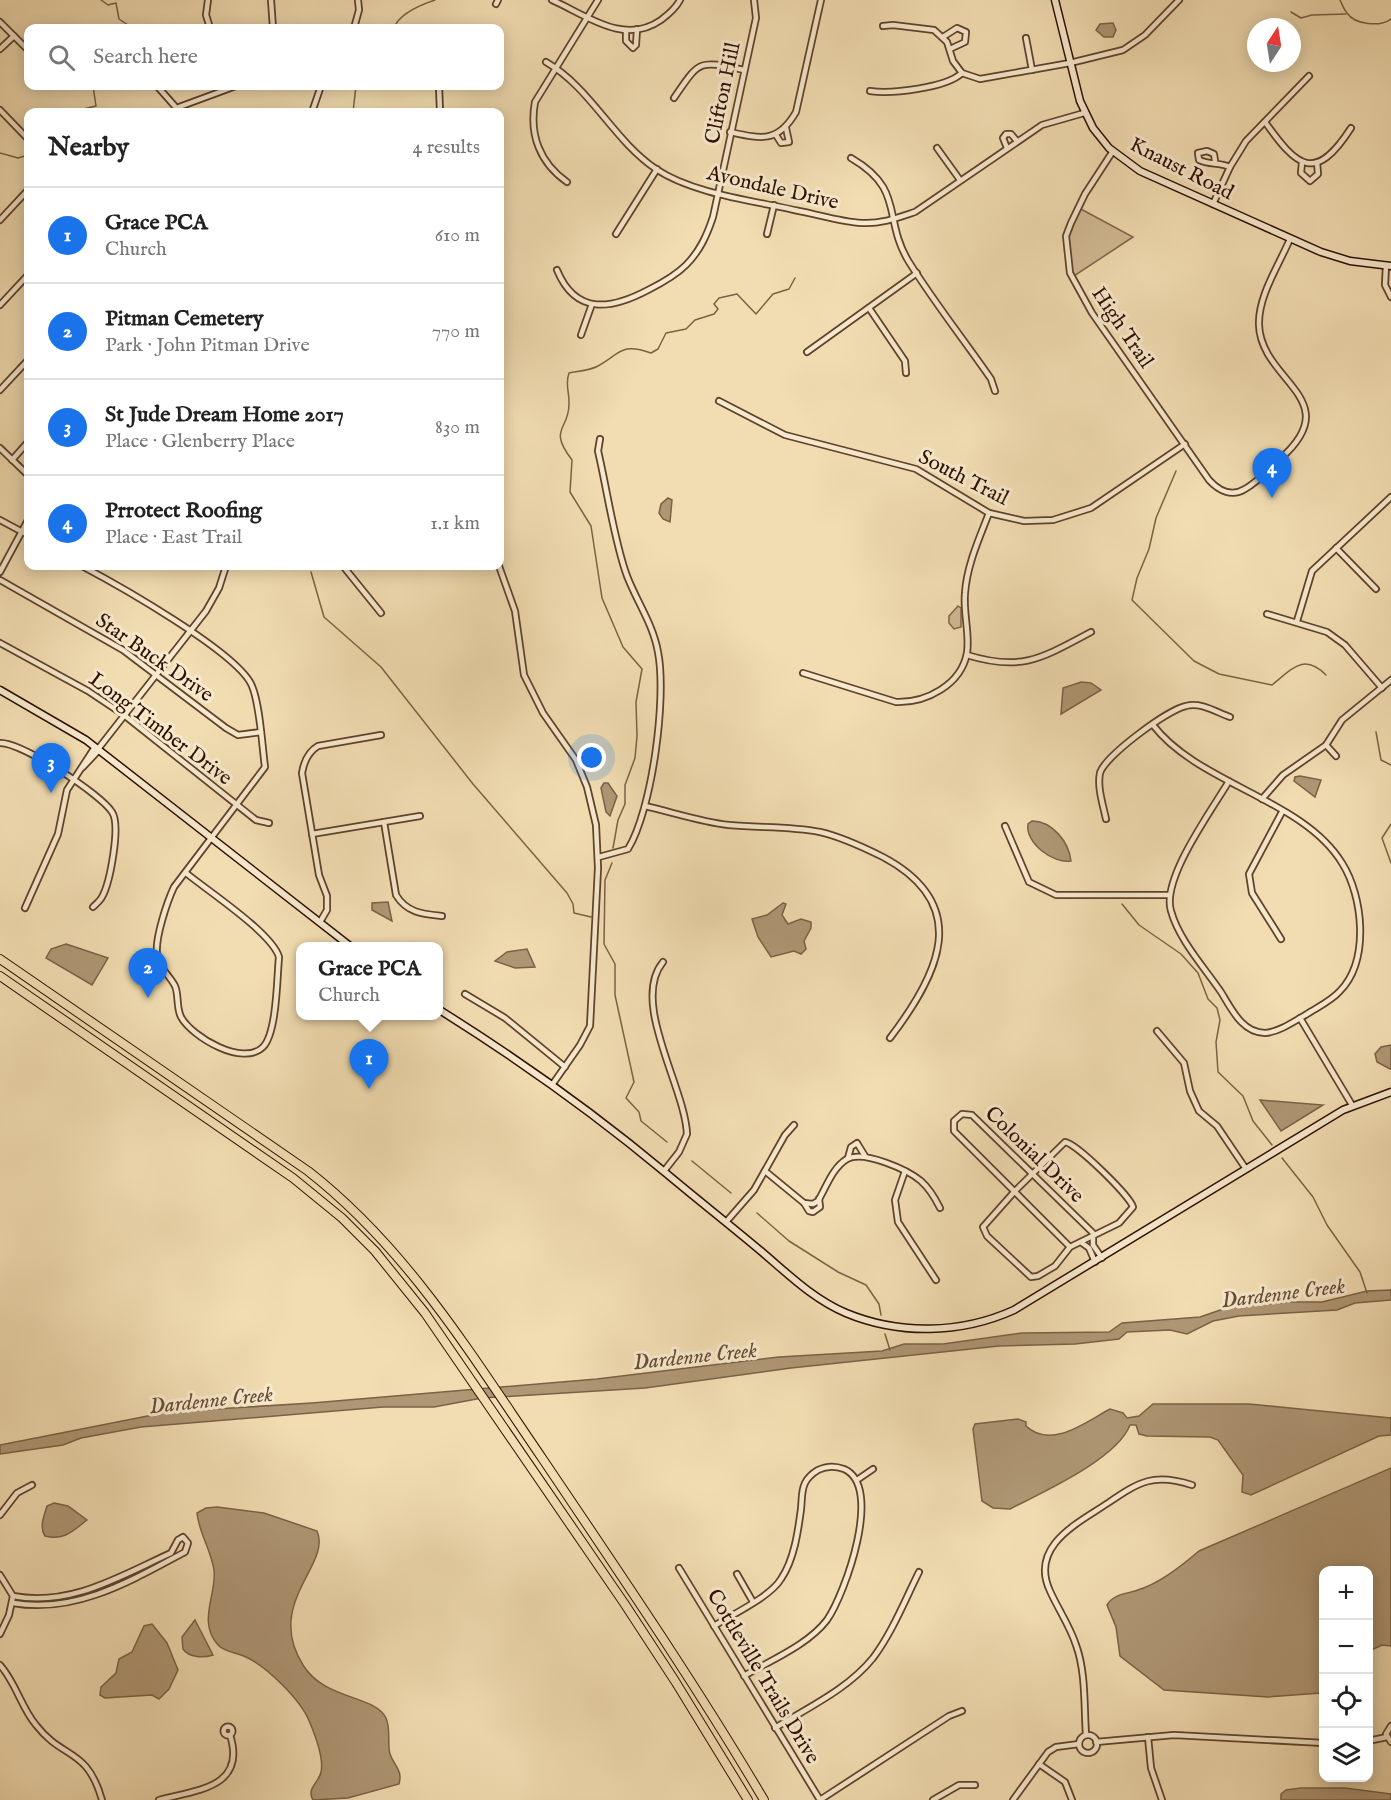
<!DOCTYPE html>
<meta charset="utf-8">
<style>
body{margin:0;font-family:"IM FELL English",serif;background:#f2f2f2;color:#222}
.controls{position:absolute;right:18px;bottom:18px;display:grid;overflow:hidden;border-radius:12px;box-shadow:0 3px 15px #0003}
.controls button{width:54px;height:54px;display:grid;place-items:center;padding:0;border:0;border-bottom:2px solid #e0e0e0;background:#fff;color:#222;font:30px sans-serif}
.compass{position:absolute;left:1247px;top:18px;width:54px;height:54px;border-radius:50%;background:#fff;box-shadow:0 3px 15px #0003;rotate:12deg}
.you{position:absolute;left:592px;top:758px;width:21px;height:21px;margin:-15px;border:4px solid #fff;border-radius:50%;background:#1a73e8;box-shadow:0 0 0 9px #1a73e833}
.badge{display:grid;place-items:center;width:39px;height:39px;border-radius:50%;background:#1a73e8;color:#fff;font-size:20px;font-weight:700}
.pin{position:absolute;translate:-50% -50px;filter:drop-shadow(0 2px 3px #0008)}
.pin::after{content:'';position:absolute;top:32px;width:21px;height:18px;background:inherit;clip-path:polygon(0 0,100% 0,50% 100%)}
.popup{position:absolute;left:296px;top:942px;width:147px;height:78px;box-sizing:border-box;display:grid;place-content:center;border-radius:12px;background:#fff;filter:drop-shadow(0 2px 4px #0005);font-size:20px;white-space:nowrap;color:#767676}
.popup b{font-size:22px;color:#222}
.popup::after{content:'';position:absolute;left:50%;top:100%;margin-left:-12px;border:12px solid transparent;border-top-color:#fff}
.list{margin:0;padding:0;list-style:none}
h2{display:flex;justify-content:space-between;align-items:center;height:78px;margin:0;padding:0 24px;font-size:26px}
h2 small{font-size:20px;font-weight:400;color:#767676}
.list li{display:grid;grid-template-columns:39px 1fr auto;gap:18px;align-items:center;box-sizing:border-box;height:96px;padding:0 24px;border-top:2px solid #e0e0e0}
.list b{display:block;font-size:22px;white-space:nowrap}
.list p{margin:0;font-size:20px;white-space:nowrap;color:#767676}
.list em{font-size:20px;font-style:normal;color:#767676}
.icon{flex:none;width:33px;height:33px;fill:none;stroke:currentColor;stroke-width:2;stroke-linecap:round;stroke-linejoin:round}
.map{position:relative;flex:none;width:1391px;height:1800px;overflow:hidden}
.search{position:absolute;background:#fff;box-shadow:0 3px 15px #0003;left:24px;top:24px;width:480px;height:66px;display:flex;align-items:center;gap:15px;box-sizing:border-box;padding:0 21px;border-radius:12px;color:#767676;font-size:22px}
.panel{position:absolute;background:#fff;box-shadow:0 3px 15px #0003;left:24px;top:108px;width:480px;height:462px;border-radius:12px}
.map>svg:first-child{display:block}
.green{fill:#d1ba94;stroke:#80644a;stroke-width:1.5}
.water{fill:#af9775;stroke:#7b6146;stroke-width:1.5}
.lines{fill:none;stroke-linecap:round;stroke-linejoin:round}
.stream{stroke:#7b6146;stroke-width:1.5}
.minor-casing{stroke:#5f422c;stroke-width:8}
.secondary-casing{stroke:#2e0f00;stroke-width:9}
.motorway-casing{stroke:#2e0f00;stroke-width:10}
.minor{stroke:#f7e9cd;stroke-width:4.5}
.secondary{stroke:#f7e9cd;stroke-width:6}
.motorway{stroke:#f2ddb2;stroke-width:8}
.labels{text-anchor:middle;stroke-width:6;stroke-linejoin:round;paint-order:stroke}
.street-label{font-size:21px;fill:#2e0f00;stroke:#f7e9cd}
.water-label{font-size:22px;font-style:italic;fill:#684c35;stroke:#f7e9cd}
</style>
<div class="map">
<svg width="1391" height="1800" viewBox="0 0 1391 1800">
<rect width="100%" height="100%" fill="#f2ddb2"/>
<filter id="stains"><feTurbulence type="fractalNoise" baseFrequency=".00333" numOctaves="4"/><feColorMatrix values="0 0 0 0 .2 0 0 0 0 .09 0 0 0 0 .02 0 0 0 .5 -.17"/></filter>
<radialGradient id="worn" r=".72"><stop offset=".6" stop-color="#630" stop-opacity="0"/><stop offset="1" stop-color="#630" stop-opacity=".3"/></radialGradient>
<g class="green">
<polygon points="1079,208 1133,237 1074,276 1071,272 1068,236"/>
<polygon points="958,606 961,608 961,627 954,629 949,623 949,616"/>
</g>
<g class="water">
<polygon points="1113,23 1116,30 1113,37 1104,37 1096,30 1100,24"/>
<polygon points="668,498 672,500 670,522 663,519 659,513 661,504"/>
<polygon points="1081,682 1091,683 1101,690 1061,714 1063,688"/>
<polygon points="1300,776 1321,780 1315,797 1294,781 1295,777"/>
<polygon points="604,783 608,783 617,796 610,816 606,812 601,788"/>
<path d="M1032,821c20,0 37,21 39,40 -18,3 -46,-18 -43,-37z"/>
<polygon points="388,902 392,921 372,910 372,903"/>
<polygon points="783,903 786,904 782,915 788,924 801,919 811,922 811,928 804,941 806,949 801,954 794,951 771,957 758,937 752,919 767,915"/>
<polygon points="66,944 108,958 92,985 46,958 51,949"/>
<polygon points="527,949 535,967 515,968 495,961 507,952"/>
<polygon points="1391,1045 1391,1069 1390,1069 1377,1062 1375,1054 1381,1047"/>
<polygon points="1260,1100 1323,1105 1281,1131"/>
<polygon points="1391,1290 1391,1300 1355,1303 1337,1310 1239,1316 1213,1321 1187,1334 1170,1330 1127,1332 1119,1339 1075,1344 999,1346 791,1368 645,1388 482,1398 434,1407 383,1407 141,1427 81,1438 63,1445 0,1454 0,1445 168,1412 312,1403 597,1379 779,1357 882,1351 904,1344 943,1344 1022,1333 1109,1332 1122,1323 1200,1317 1229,1307 1290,1302 1322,1302 1367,1291"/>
<path d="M1153,1404h96l142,14v17l-12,1 -128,59 -9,-3 1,-17 -25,-35 -8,-3 -63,-1 -8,-2 -3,-9h-6c-13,34 -87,67 -120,84l-17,-1 -11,-7 -9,-72 2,-5 43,-5 8,3v4c26,24 61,-5 84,-17l13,4 4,5 12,-2z"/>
<path d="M1391,1468v178l-9,-1 -13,6 -1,-81h-44v122l-3,1 -53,4 -104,-7 -44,-34 -4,-29 -9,-22c6,-10 17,-11 28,-14 24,-7 45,-24 64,-40z"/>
<path d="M54,1503l14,3 19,14c-14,11 -23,21 -42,16 -6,-9 -1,-20 2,-30z"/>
<path d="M217,1507l47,6 53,18c15,34 -53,72 -14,134 21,35 72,30 83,53 5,11 1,25 4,36 4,12 13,16 9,30l-51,14 -35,2c-7,-12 6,-17 8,-28 3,-13 -6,-37 -11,-49 -8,-22 -42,-55 -62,-65 -9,-5 -24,-6 -30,-13 -21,-24 -1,-50 -4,-75 -3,-20 -15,-37 -17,-57l9,-5z"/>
<path d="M195,1620l18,35c-9,3 -24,3 -30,-6l-1,-12z"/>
<polygon points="152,1624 167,1643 178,1670 169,1689 159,1699 152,1695 105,1698 100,1695 101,1687 116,1673 119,1659 132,1652 144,1626"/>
<polygon points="1301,1788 1345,1788 1391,1794 1391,1800 1281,1800 1281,1794 1286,1790"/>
</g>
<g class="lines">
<g class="stream">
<polyline points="101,0 108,5 116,3 119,19 128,25 127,28"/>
<path d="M1340,0c2,4 4,10 7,13 8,12 33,14 44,6"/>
<polyline points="1291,12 1301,18 1312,15 1346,14"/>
<path d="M394,28c5,-14 26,-23 41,-28"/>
<polyline points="70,112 96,106 93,86"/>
<polyline points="353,112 356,86"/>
<polyline points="0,153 18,158 28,155"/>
<path d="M1176,471l-20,47 -7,31 -12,29 -5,22 62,61 25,13 53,11c21,-17 32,-32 54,-10"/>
<polyline points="311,572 324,617 381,667 473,784 567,893 573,904 574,913 591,917"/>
<polyline points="1376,732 1381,760 1391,765"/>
<polyline points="1391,824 1382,838 1391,863"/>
<path d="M613,848l5,-28 7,-16v-19l10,-27 2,-22 -1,-34 6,-33 -19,-22 -21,-49 -11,-72 -21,-34 2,-32c-25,-33 -2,-29 -3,-58 0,-12 -4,-18 0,-29 9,-2 20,-2 29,-7 22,-12 23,-24 53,-13l7,-4 8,-16 20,-4 9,-9 19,-6 4,-5 -4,-5 5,-6 18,-4 19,20 17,-20 16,-5 6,-11"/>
<polyline points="612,863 605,880 604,944 615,964 615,995 634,1082 626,1098 639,1112 641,1121 667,1142"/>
<polyline points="1122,904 1139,925 1181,954 1198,973 1208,999 1217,1008 1220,1020 1216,1042 1218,1072 1243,1096 1253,1121 1272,1145"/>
<polyline points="1282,1158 1313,1197 1327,1225 1360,1272 1367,1293"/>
<polyline points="692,1161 731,1193"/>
<polyline points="757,1213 789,1241 838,1272 866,1285 879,1304 881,1315"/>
<polyline points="885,1334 890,1350"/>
</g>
<g class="minor-casing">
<g id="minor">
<polyline points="208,0 206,15 210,28"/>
<polyline points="271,0 273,28"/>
<path d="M552,0c34,15 72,46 109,20 8,-6 15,-12 19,-20"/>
<polyline points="496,4 498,0"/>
<polyline points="0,22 28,50"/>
<polyline points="883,26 893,25 934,30 947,42 953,61 962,73 980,79 1070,63 1123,50 1145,35 1179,0"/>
<polyline points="354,28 359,10 358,0"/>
<polyline points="626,30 626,41 633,48 636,45 637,29"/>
<polyline points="943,37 957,28 966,32 965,42 950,49"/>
<polyline points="1026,38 1032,70"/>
<polyline points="0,49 14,36"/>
<path d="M546,62c45,26 67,78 110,107 37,25 100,32 143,42 21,4 42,11 63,12 19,1 35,-5 53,-11l127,-87 42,-12"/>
<polyline points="157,86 180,112"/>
<polyline points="439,86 440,112"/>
<path d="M870,91c22,3 76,-3 92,-18"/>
<path d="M674,98c26,-38 24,-38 70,-28"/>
<polyline points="179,107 236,86"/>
<polyline points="0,110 28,139"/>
<polyline points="312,112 321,86"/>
<path d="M1265,122c32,45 50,62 86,6"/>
<path d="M730,132c32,7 48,11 66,-20l25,-112"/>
<polyline points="776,135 781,143 789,142 786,128"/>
<polyline points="937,148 960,180"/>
<polyline points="1007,148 1003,138 1006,134 1011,134 1017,141"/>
<path d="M1113,151l-28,43 -14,29 -5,13 4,37 22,40 117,167c10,11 23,17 36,9 13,-7 24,-20 35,-30 68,-60 -19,-77 -21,-134 -1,-29 20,-60 31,-86"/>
<path d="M851,158c55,32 31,60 58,104 25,40 55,78 82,117l4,12"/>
<path d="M1215,161l-1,-7 -7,-3 -9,2 1,7c11,5 19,2 31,7"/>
<polyline points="1302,162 1301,173 1310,181 1318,174 1317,162"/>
<path d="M567,182c-27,-19 -38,-47 -32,-80l63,-102"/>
<polyline points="1213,204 1230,167 1246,141 1309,76"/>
<polyline points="0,220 28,190"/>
<polyline points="616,234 657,169"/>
<polyline points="767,234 774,205"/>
<polyline points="1386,265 1385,285 1391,297"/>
<path d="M557,270c19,46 55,39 91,20 14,-7 27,-14 38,-25 14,-14 21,-30 27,-48l43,-199 -2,-18"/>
<polyline points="0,305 28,275"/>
<polyline points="869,308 905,361 906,373"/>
<polyline points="581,335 592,304"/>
<polyline points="807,352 917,273"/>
<polyline points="0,390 28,360"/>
<polyline points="719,401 785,435 916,469 989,513 1024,521 1053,520 1091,508 1185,444"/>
<polyline points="0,448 28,475"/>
<polyline points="12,460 28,442"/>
<polyline points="0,520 28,535"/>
<polyline points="1336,548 1376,589"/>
<path d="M82,566c34,18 157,87 170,120 8,19 10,59 13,81l-91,120c-7,15 -19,51 -17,67 1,14 12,20 18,32 4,9 1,21 6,31 11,20 62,50 82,30 14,-14 14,-70 16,-90 -7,-24 -71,-66 -93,-84"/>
<polyline points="343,566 381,613"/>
<polyline points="499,566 515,611 524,675 543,713 576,760 587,787 596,825 598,868 590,1026 580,1045 552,1085"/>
<polyline points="0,572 28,520"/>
<polyline points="0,580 123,650 226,728 238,735 261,732"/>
<polyline points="1267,614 1327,632 1345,645 1382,688"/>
<polyline points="1297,621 1312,571 1391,497"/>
<polyline points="0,643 88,691 124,715 256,820 269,823"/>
<path d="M967,655c55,17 75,3 124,-23"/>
<path d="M803,673l93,29c30,1 65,-17 71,-49 3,-19 -4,-40 -2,-60 2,-28 14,-54 24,-80"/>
<path d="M1153,725c45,59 150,74 189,138 21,33 28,97 -2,128 -9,10 -22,16 -33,23 -12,7 -28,18 -42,19 -23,0 -34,-25 -44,-41 -17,-25 -42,-52 -50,-81 -10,-32 41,-101 58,-130"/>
<path d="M0,743c21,-1 101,51 112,69 9,13 -2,71 -10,85 -2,4 -6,7 -9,10"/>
<polyline points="1326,745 1336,756"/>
<polyline points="98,749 206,611 219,588 226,566"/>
<polyline points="83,767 99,750"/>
<polyline points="1262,799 1283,775 1326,745 1342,720 1391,680"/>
<path d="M645,806c27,6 56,16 84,19 30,3 61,1 91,7 22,5 43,15 63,25 90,48 56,117 7,181"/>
<path d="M1106,819c-3,-14 -9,-32 -6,-46 5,-17 67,-63 86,-67 15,-4 30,6 44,11"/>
<path d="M384,822l12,73c11,18 27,19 46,21"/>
<polyline points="1005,826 1029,882 1056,895 1169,895"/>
<polyline points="312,834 420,816"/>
<path d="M599,857l29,-8c24,-39 39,-151 30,-197 -5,-28 -21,-50 -31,-76 -13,-35 -20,-87 -29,-125l2,-12"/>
<polyline points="25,908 58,834 67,790 95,747"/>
<path d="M320,922l7,-12v-14l-8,-21 -17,-102c2,-12 6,-21 16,-27l63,-11"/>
<polyline points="1281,939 1252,893 1249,874 1282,812"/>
<path d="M663,962c-33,40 22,125 24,172l-8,18 -15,19"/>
<polyline points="465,994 505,1018 565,1067"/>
<polyline points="1300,1018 1352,1105"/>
<polyline points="1157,1031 1184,1063 1190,1091 1199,1111 1217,1126 1246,1169"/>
<path d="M1065,1142c11,1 65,54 68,65l-14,16 -49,24 -15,19 -17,10 -7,1 -44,-41 -4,-9 32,-36z"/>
<polyline points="848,1158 851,1147 857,1143 865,1156"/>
<path d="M765,1171l39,32 9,1 5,-3c8,-13 14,-33 29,-42 17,-9 61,11 74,22 9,8 14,17 19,27"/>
<polyline points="905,1171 895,1200 898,1222 936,1280"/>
<polyline points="804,1203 809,1211 813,1212 820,1207 819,1199"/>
<polyline points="726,1222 754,1190 785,1135 794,1125"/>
<polyline points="1082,1243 1089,1248 1095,1262"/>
<polyline points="1070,1247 954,1131 954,1121 962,1114 972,1115 1093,1233 1093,1245 1102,1258"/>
<polyline points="857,1480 873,1469"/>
<polyline points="0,1515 17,1493 32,1485"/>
<polyline points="679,1568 820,1800"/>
<polyline points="737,1574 753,1602"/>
<polyline points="0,1575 13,1596 9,1615 0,1634"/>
<path d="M13,1603c62,11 118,-22 172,-51l3,-9 -5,-6 -5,3 -7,13c-51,23 -100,54 -158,43"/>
<path d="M714,1626c19,-12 56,-29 67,-47 13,-19 17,-47 20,-70 1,-8 0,-18 4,-26 3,-6 8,-10 13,-13 8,-4 18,-4 26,-1 40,17 1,125 -17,151 -19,25 -56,40 -83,56"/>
<path d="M0,1665c16,18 21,42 36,60 27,35 51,22 66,75"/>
<polyline points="1391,1726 1386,1734 1391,1742"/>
<circle cx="228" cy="1731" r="4.5"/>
<path d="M775,1728c34,-21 73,-39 98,-70 19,-25 32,-58 46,-86"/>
<path d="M1086,1735c-2,-28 0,-63 -10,-90 -6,-19 -18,-36 -26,-54 -21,-45 28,-68 58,-88 32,-22 46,-30 84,-18"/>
<circle cx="1088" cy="1744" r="9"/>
<polyline points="1148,1737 1151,1768 1162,1800"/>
<polyline points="1368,1741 1387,1737"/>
<polyline points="1096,1742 1174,1735 1324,1743"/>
<polyline points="1039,1764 1065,1782 1072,1800"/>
<path d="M159,1800c37,-10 88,-12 71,-65"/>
<polyline points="820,1800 949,1716 962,1711"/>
<polyline points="933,1800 959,1785 975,1785"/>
<polyline points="1013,1800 1048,1752 1056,1747 1079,1744"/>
</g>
</g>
<g class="secondary-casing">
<g id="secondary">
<polyline points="1055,0 1080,101 1093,128 1109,148 1140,171 1321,252 1350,261 1391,266"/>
<polyline points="0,690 86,740 350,946"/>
<path d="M438,1009c80,50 156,104 229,165 31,26 63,51 95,78 26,22 51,47 84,61 53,22 115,21 168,-3l329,-200 48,-18"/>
</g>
</g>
<g class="motorway-casing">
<g id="motorway">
<path d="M0,959l308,212c100,78 164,185 234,287 76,113 153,225 222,342"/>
<polyline points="0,976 293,1178 342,1218 375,1251 425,1313 624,1603 675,1681 748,1800"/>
</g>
</g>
<use href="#minor" class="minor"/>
<use href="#secondary" class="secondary"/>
<use href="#motorway" class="motorway"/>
</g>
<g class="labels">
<g class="street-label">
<text transform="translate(722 93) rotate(-78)" y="7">Clifton Hill</text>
<text transform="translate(1182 168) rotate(27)" y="7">Knaust Road</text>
<text transform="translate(773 187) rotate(13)" y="7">Avondale Drive</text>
<text transform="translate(1123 327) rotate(56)" y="7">High Trail</text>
<text transform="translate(964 477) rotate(27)" y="7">South Trail</text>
<text transform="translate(155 657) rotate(35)" y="7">Star Buck Drive</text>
<text transform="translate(161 728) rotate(37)" y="7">Long Timber Drive</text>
<text transform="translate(1035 1154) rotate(44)" y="7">Colonial Drive</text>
<text transform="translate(764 1676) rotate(59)" y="7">Cottleville Trails Drive</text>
</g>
<g class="water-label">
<text transform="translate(1283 1292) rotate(-7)" y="8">Dardenne Creek</text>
<text transform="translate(695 1355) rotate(-6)" y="8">Dardenne Creek</text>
<text transform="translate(211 1399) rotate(-6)" y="8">Dardenne Creek</text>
</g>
</g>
<rect width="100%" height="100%" filter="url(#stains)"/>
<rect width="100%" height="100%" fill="url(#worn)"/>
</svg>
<div class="controls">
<button>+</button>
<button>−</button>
<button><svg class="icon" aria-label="locate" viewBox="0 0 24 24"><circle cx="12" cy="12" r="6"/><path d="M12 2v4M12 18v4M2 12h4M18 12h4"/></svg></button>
<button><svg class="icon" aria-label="layers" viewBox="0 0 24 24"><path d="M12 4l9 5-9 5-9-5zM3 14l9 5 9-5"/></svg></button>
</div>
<svg class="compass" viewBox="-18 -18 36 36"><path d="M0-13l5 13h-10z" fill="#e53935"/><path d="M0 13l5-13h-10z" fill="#767676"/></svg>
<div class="you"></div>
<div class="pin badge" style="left:369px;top:1089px">1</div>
<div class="popup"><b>Grace PCA</b>Church</div>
<div class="pin badge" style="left:148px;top:998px">2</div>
<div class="pin badge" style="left:51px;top:793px">3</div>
<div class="pin badge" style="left:1272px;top:498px">4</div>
<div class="search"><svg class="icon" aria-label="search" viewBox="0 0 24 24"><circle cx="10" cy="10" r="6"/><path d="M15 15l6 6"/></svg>Search here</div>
<section class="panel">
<h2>Nearby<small>4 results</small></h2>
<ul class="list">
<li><span class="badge">1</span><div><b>Grace PCA</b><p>Church</p></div><em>610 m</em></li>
<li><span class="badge">2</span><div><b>Pitman Cemetery</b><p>Park · John Pitman Drive</p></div><em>770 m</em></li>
<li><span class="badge">3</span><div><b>St Jude Dream Home 2017</b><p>Place · Glenberry Place</p></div><em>830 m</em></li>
<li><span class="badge">4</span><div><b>Prrotect Roofing</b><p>Place · East Trail</p></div><em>1.1 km</em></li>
</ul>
</section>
</div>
